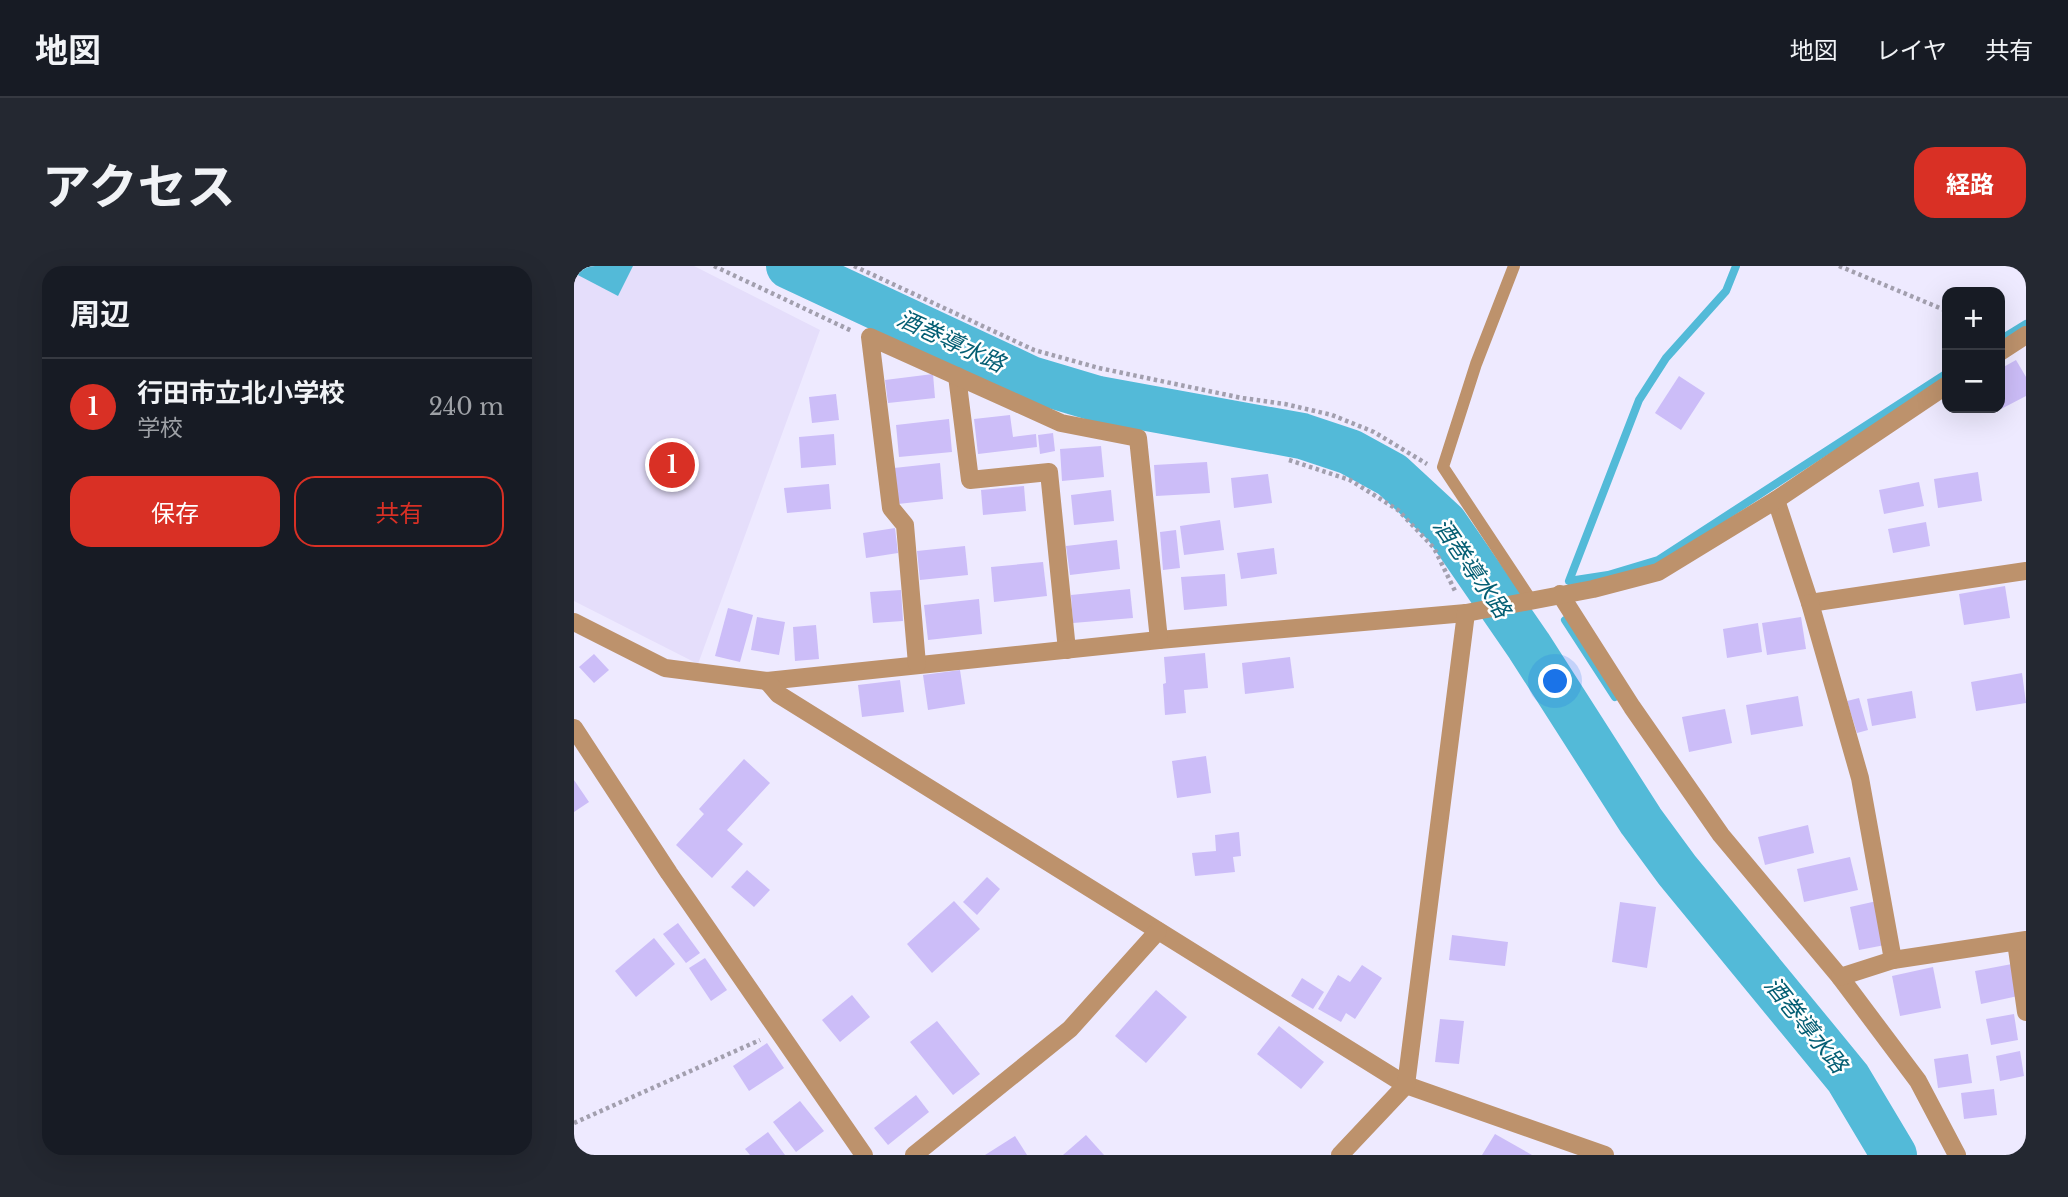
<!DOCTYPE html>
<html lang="ja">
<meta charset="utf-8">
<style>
body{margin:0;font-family:"Libre Baskerville","Noto Sans JP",serif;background:#242831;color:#f1f3f6}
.controls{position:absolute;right:21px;top:21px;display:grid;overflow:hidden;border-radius:14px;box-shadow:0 7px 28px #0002}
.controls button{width:63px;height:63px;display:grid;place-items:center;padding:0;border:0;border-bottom:2px solid #363941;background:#171b24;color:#f1f3f6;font:35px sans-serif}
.you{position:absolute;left:982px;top:416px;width:24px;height:24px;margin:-18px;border:5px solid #fff;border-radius:50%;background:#1a73e8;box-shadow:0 0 0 10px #1a73e833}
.badge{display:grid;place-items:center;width:46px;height:46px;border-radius:50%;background:#d93025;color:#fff;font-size:23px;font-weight:700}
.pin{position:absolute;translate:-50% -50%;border:4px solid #fff;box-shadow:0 2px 7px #0006}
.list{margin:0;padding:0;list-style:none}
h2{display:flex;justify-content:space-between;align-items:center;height:91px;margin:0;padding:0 28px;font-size:30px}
h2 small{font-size:23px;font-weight:400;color:#9ea1a6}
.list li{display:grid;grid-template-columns:46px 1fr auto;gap:21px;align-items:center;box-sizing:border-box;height:98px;padding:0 28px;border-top:2px solid #363941}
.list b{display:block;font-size:26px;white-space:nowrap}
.list p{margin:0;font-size:23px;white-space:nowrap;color:#9ea1a6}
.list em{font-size:23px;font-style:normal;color:#9ea1a6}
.actions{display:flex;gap:14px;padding:21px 28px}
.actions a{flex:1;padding:16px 0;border:2px solid #d93025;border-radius:21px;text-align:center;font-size:24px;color:#d93025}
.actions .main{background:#d93025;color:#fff}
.map{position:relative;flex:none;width:1452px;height:889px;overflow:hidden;border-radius:21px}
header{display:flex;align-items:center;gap:42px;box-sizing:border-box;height:98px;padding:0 35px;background:#171b24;border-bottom:2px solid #363941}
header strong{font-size:33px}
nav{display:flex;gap:38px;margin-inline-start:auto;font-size:24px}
.intro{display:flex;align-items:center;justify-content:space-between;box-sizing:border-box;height:168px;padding:0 42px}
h1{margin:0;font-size:49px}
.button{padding:18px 32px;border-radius:21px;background:#d93025;color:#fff;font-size:24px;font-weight:700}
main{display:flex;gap:42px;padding:0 42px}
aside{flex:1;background:#171b24;border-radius:21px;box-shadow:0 7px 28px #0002}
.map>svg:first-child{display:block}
.built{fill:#e5defb}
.water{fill:#53bad8}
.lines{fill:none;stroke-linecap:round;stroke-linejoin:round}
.stream{stroke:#53bad8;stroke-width:8}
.river{stroke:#53bad8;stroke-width:46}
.building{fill:#ccbdf8}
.path{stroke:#a29fae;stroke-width:4.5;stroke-dasharray:3.5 3.5;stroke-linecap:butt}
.service{stroke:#bd926c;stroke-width:12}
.minor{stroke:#bd926c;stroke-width:18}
.tertiary{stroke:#bd926c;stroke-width:18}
.labels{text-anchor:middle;stroke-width:5;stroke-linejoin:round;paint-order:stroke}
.water-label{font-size:23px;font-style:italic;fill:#045e73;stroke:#fff}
</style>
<header>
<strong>地図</strong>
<nav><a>地図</a><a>レイヤ</a><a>共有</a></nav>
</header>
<div class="intro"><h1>アクセス</h1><a class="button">経路</a></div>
<main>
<aside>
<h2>周辺<small></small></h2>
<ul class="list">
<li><span class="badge">1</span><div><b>行田市立北小学校</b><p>学校</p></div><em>240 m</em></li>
</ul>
<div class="actions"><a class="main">保存</a><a>共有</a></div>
</aside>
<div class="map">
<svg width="1452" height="889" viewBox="0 0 1452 889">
<rect width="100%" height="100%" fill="#eeeaff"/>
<polygon class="built" points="0,0 120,0 246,64 124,398 0,335"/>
<polygon class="water" points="0,0 59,0 44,30 0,7"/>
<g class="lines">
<g class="stream">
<polyline points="1162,0 1152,25 1092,92 1065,134 995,315 1034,309 1084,294 1373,107"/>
<polyline points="1426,74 1452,58"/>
<polyline points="991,354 1041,431"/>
</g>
<polyline class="river" points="215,0 457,113 524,133 728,170 776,186 818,209 871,258 955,380 1067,555 1103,604 1274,812 1320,889"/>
</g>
<g class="building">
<polygon points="1442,94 1452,111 1452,130 1427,143 1426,103"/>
<polygon points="359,108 361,132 314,137 311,114"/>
<polygon points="1105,110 1131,127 1107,164 1081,147"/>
<polygon points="262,128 265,154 238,157 235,131"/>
<polygon points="436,149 439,171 462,168 463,181 404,188 400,153"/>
<polygon points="375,153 378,186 325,191 322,159"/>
<polygon points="479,167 481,185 466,188 464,169"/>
<polygon points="260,168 262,199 227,202 225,171"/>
<polygon points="527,180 530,211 488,215 486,183"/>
<polygon points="633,196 636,227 582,230 580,199"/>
<polygon points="366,197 369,233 324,238 320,202"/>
<polygon points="1404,206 1408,235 1364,242 1360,213"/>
<polygon points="694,208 698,237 660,242 657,212"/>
<polygon points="1345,216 1350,240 1310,248 1305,224"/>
<polygon points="255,218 257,243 213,247 210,222"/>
<polygon points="450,220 452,245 409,249 407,224"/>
<polygon points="537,224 540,255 500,259 497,229"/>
<polygon points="646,254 650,284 610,289 606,260"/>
<polygon points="1352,256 1356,280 1319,287 1314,263"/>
<polygon points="321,262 324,287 292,292 289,267"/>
<polygon points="602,264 606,302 589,304 586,266"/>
<polygon points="543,274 546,303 496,309 492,280"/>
<polygon points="391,280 394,309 346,314 343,285"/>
<polygon points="700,282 703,308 667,313 663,287"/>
<polygon points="469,296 473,330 420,336 417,301"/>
<polygon points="651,308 653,340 610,344 607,311"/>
<polygon points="1431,320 1436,352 1390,359 1385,328"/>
<polygon points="556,323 559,352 499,357 497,329"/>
<polygon points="327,324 329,355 299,357 296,326"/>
<polygon points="405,333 408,368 354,374 350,339"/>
<polygon points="154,342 179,349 166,396 141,390"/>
<polygon points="183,351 211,356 205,389 177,384"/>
<polygon points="1227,351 1232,383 1193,389 1188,357"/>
<polygon points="1184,357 1188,386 1153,392 1149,363"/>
<polygon points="242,359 245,393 221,395 219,361"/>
<polygon points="631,387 634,422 610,424 612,447 591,449 589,418 592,417 590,391"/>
<polygon points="20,388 35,404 20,417 5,401"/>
<polygon points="716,391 720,422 671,428 668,397"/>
<polygon points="386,404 391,438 354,444 349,409"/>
<polygon points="1448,407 1452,437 1402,445 1397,416"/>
<polygon points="326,414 330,446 288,451 284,419"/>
<polygon points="1338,425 1342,452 1298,460 1293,433"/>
<polygon points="1224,430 1229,460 1177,469 1172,439"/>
<polygon points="1285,432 1294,464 1283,467 1273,435"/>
<polygon points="1151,443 1158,477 1115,486 1108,451"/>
<polygon points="632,490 637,527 603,532 598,495"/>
<polygon points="170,493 196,517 153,564 169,578 138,612 102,579 130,548 125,543"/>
<polygon points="0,514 15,536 0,546"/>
<polygon points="1234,559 1240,587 1191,599 1184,571"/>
<polygon points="665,566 667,590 659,591 661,606 621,610 618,587 642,585 641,569"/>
<polygon points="1276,591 1284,624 1230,636 1223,603"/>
<polygon points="173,604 196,624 180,641 157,621"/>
<polygon points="413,611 426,623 403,649 389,636"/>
<polygon points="380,635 406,663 358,707 333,678"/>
<polygon points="1303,635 1311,679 1285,684 1276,641"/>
<polygon points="1046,636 1082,641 1073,702 1038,696"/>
<polygon points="104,657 126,687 112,697 89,668"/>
<polygon points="878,669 934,676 931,700 875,694"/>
<polygon points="80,672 101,698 62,731 41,705"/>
<polygon points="131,692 153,724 137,735 115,702"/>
<polygon points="1438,698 1444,730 1407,738 1401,705"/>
<polygon points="788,699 808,712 781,753 772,747 767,756 744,743 764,709 776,716"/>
<polygon points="1359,701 1367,742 1326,750 1318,710"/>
<polygon points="728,712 750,726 739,743 717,730"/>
<polygon points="582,724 613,751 572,797 541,770"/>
<polygon points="278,729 296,751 266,776 248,754"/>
<polygon points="1440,748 1444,774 1417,779 1412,753"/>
<polygon points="866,753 890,755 885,798 861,796"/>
<polygon points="363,755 406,808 379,829 336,776"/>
<polygon points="705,760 750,796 727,823 683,788"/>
<polygon points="193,777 210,802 175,825 159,800"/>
<polygon points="1446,785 1450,810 1426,815 1422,790"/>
<polygon points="1394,788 1398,817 1364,822 1360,793"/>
<polygon points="1420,823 1423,849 1390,853 1387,827"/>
<polygon points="342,829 355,846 314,879 300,862"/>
<polygon points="226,835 250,865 222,886 199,856"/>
<polygon points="194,866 211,889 176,889 171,883"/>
<polygon points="921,868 958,889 908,889"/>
<polygon points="512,869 530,889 489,889"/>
<polygon points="441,870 453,889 411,889"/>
</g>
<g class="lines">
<g class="path">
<polyline points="140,0 278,65"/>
<polyline points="280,0 460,84 525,102 668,132 711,138 758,149 800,166 853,198"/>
<polyline points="1265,0 1373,45"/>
<polyline points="715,194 776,214 824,244 860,282 882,327"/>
<polyline points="0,857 186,774"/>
</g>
<polyline class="service" points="940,0 902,98 869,201 957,334"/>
<g class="minor">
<polyline points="1426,86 1452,69"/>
<polyline points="383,110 396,214 475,206 493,384"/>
<polyline points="1202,234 1236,337 1452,305"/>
<polyline points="986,328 1058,441 1147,569 1266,711 1344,815 1383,889"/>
<polyline points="1236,337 1286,512 1319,694"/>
<polyline points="0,356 91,402 193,415 585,374 892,347 1019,323 1084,306 1202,234 1373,119"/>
<polyline points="343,398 331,259 317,242 296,71 487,157 564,172 585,374"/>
<polyline points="193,415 204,428 832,819 1031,889"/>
<polyline points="1442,676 1452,746"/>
<polyline points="1266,711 1319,694 1452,674"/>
<polyline points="340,889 496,763 584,665"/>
<polyline points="766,889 832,819 892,347"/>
</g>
<polyline class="tertiary" points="0,462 95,607 290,889"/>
</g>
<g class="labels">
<g class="water-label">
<text transform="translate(377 75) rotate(25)" y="8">酒巻導水路</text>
<text transform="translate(898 302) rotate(55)" y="8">酒巻導水路</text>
<text transform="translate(1232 759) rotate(51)" y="8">酒巻導水路</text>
</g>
</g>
</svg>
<div class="controls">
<button>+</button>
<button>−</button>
</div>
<div class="you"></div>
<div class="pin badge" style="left:98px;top:199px">1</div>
</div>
</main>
